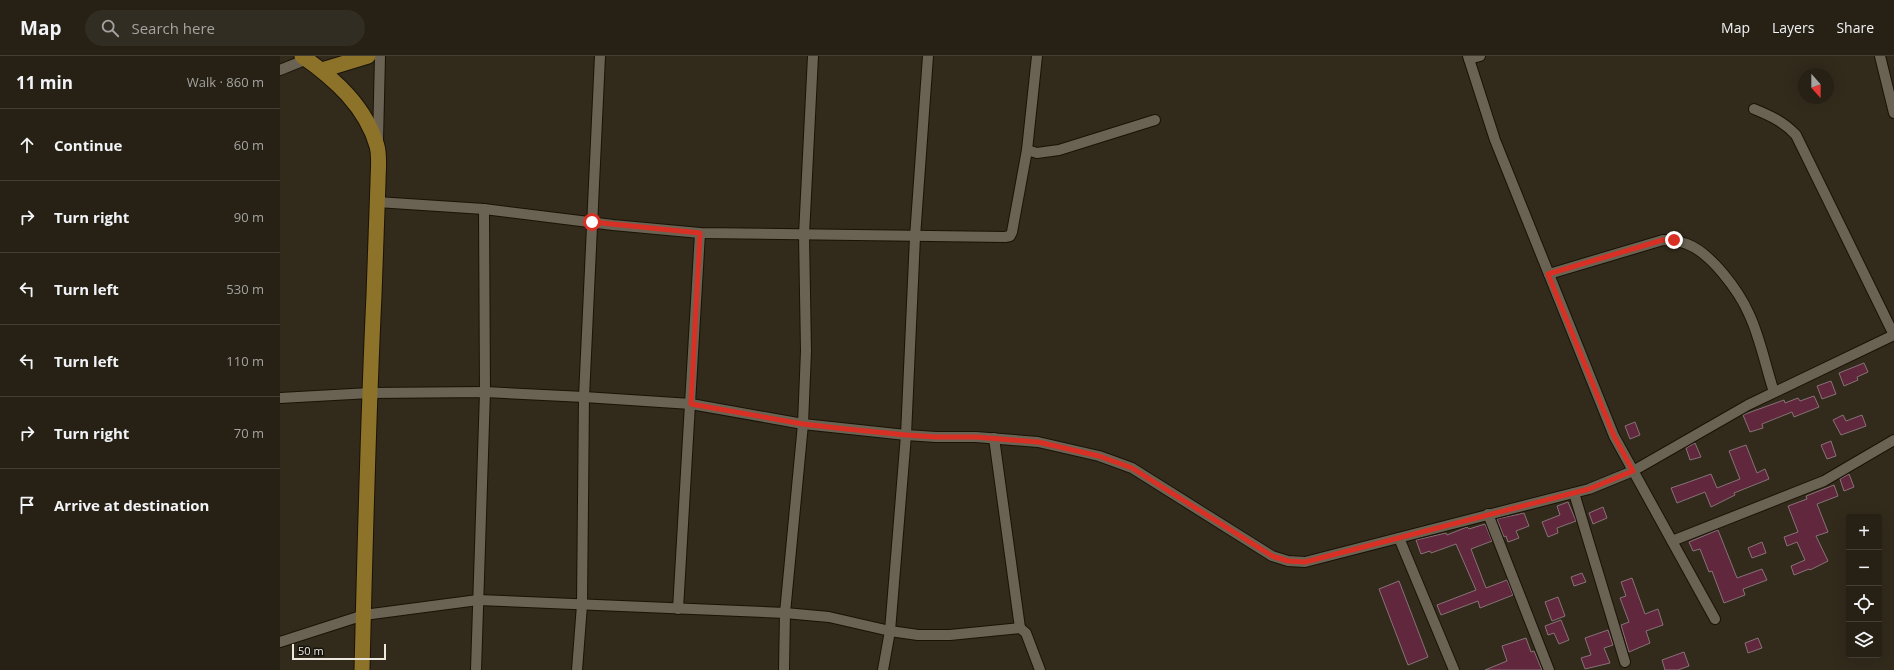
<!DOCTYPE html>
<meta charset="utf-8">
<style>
body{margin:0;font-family:"Open Sans",sans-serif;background:#322d22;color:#f1f3f6}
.controls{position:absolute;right:12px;bottom:12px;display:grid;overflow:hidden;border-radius:4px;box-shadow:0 4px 16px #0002}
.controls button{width:36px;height:36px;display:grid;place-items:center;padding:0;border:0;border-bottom:1px solid #423e34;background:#262015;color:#f1f3f6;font:20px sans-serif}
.compass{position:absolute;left:1518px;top:12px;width:36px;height:36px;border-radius:50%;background:#262015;box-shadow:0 4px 16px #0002;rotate:159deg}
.scale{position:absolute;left:12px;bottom:10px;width:94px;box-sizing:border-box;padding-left:4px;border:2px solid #ede8df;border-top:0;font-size:11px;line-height:14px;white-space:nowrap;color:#ede8df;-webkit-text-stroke:3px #17140d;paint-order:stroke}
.stop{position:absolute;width:12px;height:12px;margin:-9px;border:3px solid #d93025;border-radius:50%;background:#fff}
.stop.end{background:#d93025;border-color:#fff;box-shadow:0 1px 4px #0008}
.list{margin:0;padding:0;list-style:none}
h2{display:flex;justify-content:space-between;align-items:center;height:52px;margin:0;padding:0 16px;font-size:17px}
h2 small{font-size:13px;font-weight:400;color:#a4a3a0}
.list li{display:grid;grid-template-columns:26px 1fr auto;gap:12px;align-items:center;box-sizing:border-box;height:72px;padding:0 16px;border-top:1px solid #423e34}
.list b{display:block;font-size:15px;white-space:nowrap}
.list em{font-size:13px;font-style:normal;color:#a4a3a0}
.icon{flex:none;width:22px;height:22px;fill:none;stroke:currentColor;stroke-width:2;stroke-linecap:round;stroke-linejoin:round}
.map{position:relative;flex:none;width:1614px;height:614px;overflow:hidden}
header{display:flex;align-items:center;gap:24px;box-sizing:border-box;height:56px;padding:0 20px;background:#262015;border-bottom:1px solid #423e34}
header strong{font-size:19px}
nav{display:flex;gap:22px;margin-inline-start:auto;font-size:14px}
.search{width:280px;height:36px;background:#322d22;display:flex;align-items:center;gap:10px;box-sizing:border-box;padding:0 14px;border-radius:22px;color:#a4a3a0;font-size:15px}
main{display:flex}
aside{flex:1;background:#262015}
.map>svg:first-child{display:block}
.building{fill:#61273c;stroke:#867277}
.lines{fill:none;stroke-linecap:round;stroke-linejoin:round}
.street-casing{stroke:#191306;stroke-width:12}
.primary-casing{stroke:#191306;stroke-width:17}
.street{stroke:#6a6252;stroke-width:10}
.primary{stroke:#8d722a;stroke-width:15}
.route{stroke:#d93025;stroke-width:5}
</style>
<header>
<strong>Map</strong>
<div class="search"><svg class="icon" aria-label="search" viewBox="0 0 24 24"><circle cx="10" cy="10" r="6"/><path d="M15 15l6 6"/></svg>Search here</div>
<nav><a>Map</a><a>Layers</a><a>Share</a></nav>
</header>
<main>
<aside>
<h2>11 min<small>Walk · 860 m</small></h2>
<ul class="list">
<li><svg class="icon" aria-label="ahead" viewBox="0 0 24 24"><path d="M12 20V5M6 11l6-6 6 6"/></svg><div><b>Continue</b></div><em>60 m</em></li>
<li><svg class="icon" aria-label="right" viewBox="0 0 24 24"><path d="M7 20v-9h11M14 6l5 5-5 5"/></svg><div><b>Turn right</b></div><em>90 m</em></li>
<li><svg class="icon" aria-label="left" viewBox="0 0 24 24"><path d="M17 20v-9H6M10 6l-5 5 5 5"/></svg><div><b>Turn left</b></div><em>530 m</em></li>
<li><svg class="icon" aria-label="left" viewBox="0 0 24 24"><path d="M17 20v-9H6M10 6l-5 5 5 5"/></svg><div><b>Turn left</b></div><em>110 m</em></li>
<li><svg class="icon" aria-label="right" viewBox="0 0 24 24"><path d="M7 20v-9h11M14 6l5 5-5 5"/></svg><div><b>Turn right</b></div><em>70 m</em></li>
<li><svg class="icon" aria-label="arrive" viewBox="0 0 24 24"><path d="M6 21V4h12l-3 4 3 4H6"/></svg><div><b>Arrive at destination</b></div></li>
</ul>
</aside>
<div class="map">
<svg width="1614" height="614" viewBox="0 0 1614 614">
<rect width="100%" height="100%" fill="#322b1c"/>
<g class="building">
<polygon points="1584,307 1588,316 1577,321 1578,324 1564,330 1559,317"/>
<polygon points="1551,325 1556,338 1542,343 1537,330"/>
<polygon points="1534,340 1539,351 1514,361 1512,356 1482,368 1483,372 1470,376 1463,359 1468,357 1504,344 1505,347 1518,342 1520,345"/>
<polygon points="1563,359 1566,365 1582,359 1586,370 1561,379 1553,364"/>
<polygon points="1355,366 1360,379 1350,383 1345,370"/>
<polygon points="1551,385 1556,400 1547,403 1541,389"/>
<polygon points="1415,387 1421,401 1410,404 1406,392"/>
<polygon points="1466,389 1477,417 1485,413 1489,423 1454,437 1455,439 1431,451 1425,436 1397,447 1391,432 1406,427 1431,418 1437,432 1460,423 1449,395"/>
<polygon points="1569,418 1574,431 1564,435 1560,423"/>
<polygon points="1554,429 1558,440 1537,448 1548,476 1536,480 1548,505 1530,514 1529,513 1514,519 1511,510 1525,504 1517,486 1507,490 1504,481 1518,476 1508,450 1527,443 1526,440"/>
<polygon points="1288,446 1296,465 1277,472 1278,477 1268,481 1262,466 1280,459 1277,450"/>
<polygon points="1323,451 1327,462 1313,468 1309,457"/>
<polygon points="1244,457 1249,470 1236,475 1239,482 1228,486 1226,480 1224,481 1217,463"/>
<polygon points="1205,468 1212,485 1191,493 1206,532 1227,524 1233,539 1200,552 1198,545 1161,559 1157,549 1196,534 1176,488 1151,497 1150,495 1141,498 1136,484 1166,477 1167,479 1187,471 1189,473"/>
<polygon points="1438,474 1457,522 1482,513 1487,524 1463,533 1465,539 1444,547 1432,515 1429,516 1420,493 1413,495 1409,486"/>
<polygon points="1482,486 1486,497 1472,502 1468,492"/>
<polygon points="1302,517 1306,526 1294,530 1291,521"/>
<polygon points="1352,522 1365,558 1378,553 1383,569 1366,575 1370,587 1349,596 1341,569 1349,566 1340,542 1346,540 1341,526"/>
<polygon points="1119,525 1148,601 1128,609 1099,533"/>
<polygon points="1278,541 1285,560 1272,565 1265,546"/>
<polygon points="1281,564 1289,584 1279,588 1274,577 1268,579 1265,570"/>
<polygon points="1328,574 1333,589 1324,592 1330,607 1305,613 1301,602 1311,599 1305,582"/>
<polygon points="1246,582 1251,596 1254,595 1262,614 1205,614 1227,605 1222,590"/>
<polygon points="1478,582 1482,592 1468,597 1465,587"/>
<polygon points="1404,596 1409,610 1398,614 1385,614 1382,604"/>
</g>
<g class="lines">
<g class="street-casing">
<g id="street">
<polyline points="1188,0 1215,84 1334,380 1435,563"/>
<polyline points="1600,0 1614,57"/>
<polyline points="1189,3 1200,0"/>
<polyline points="0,14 27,3"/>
<path d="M1474,53c17,7 30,13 42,26l98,200"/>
<polyline points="98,84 100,0"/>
<polyline points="747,94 757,97 779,94 875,64"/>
<polyline points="97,146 204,153 333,169 420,177 725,181 730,180 732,176 747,94 757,0"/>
<path d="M1269,218l114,-34c8,0 16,1 24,4 24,9 52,47 62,70 11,23 17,54 25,78"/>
<polyline points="0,342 90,337 205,336 304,341 411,348 523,368 626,379 656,381 696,381 758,386 819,400 852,412 992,500 1008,505 1025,506 1309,433 1353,415 1468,349 1614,279"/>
<polyline points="714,382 740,572"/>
<polyline points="1294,437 1345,606"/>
<polyline points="1208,458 1269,614"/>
<polyline points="1119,482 1174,614"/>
<polyline points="1392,485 1544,425 1614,384"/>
<polyline points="398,553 420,177"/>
<polyline points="0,586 84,559 198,544 505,557 523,368 526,295 524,179 533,0"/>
<polyline points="196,614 205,336 204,153"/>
<polyline points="297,614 302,549 304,341 320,0"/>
<polyline points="504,614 505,557 549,561 610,575 638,579 670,579 740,572 746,577 760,614"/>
<polyline points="603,614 610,575 626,379 635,181 648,0"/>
</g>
</g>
<g class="primary-casing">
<g id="primary">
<path d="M22,0c33,23 64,51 75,90 3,11 1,25 1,36 -1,38 -3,75 -4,113 -6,125 -9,250 -12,375"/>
<polyline points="42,14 88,0"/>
</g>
</g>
<use href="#street" class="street"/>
<use href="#primary" class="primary"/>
</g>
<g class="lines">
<polyline class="route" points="312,166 420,177 411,348 523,368 557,372 626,379 656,381 696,381 758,386 819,400 852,412 992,500 1008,505 1025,506 1309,433 1353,415 1334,380 1268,218 1383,184 1394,184"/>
</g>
</svg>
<div class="controls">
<button>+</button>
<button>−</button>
<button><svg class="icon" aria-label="locate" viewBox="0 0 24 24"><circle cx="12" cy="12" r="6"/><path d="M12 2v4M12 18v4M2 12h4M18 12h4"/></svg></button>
<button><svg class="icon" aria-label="layers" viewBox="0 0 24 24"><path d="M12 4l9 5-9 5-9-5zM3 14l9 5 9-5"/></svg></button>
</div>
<svg class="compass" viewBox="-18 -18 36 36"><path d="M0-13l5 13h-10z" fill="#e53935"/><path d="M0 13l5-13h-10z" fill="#a4a3a0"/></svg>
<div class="scale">50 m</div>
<div class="stop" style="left:312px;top:166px"></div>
<div class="stop end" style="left:1394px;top:184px"></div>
</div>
</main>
